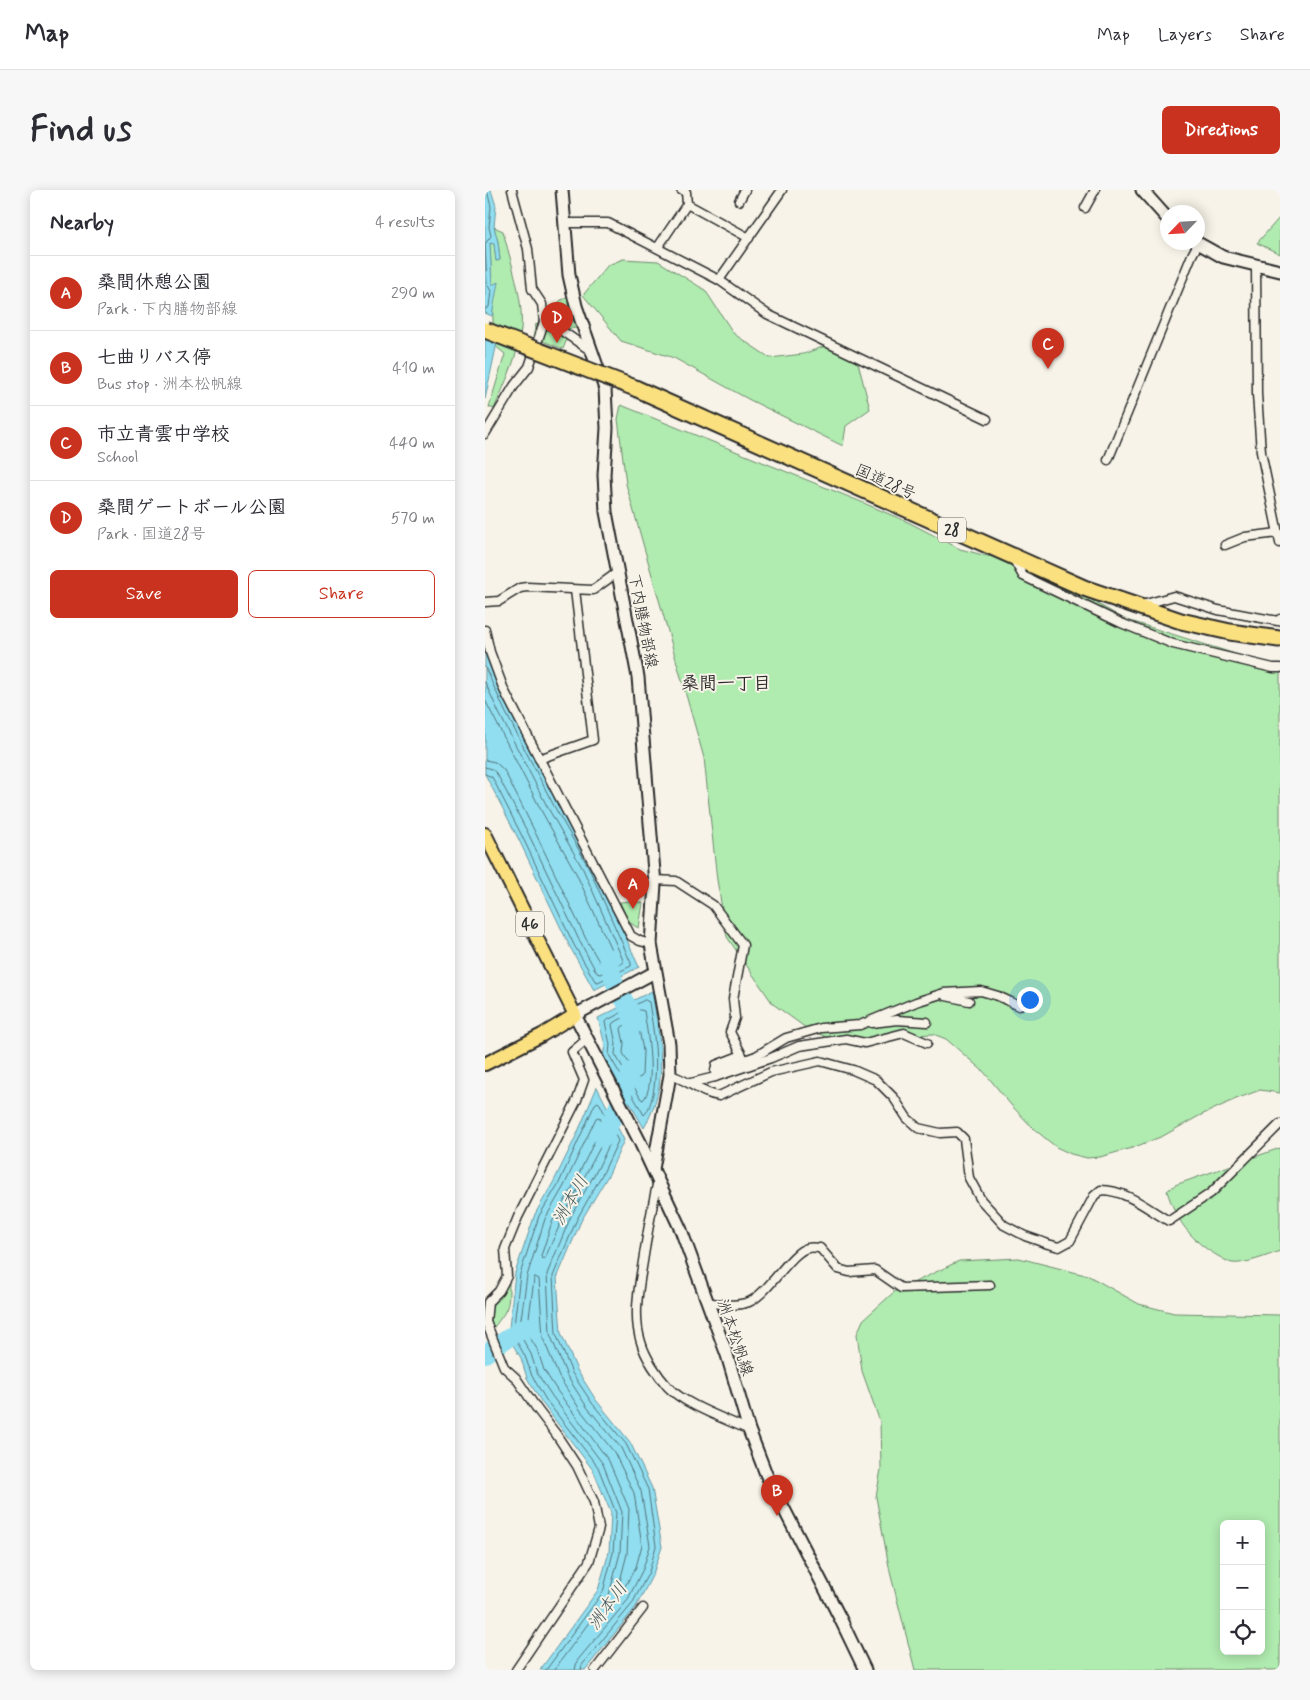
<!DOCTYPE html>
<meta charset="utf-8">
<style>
body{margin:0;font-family:Mynerve,"Klee One",sans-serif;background:#f7f7f7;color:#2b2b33}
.controls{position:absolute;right:15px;bottom:15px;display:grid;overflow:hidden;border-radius:8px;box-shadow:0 2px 12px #0003}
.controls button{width:45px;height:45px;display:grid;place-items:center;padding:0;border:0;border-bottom:1px solid #e1e1e2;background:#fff;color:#2b2b33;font:25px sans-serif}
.compass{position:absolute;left:675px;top:15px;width:45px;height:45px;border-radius:50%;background:#fff;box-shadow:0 2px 12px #0003;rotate:245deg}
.you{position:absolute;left:544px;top:809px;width:18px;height:18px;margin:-12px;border:4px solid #fff;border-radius:50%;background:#1a73e8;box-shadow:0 0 0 8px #1a73e833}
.badge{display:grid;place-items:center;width:32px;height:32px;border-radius:50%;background:#c8321e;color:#fff;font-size:16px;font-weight:700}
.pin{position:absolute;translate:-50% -41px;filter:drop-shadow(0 1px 2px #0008)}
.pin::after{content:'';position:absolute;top:26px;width:18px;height:15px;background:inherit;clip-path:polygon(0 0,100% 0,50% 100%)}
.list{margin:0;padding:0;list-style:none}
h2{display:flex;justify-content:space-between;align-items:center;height:65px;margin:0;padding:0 20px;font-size:21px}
h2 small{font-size:16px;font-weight:400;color:#7c7c81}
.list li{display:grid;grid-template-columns:32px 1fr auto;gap:15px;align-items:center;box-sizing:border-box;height:75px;padding:0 20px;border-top:1px solid #e1e1e2}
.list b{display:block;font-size:19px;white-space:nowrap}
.list p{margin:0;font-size:16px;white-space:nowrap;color:#7c7c81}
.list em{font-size:16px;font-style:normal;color:#7c7c81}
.actions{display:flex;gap:10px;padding:15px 20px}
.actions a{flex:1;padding:11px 0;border:1px solid #c8321e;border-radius:8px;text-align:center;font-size:18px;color:#c8321e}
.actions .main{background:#c8321e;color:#fff}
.icon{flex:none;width:28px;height:28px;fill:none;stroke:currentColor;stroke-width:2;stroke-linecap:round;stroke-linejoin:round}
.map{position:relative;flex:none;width:795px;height:1480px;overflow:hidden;border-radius:8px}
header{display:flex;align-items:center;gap:30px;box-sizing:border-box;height:70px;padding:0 25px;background:#fff;border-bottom:1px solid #e1e1e2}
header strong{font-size:24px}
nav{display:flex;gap:28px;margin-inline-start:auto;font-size:18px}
.intro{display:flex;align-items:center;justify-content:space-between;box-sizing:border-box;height:120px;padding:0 30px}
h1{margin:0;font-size:35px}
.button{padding:12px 22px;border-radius:8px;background:#c8321e;color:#fff;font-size:18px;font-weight:700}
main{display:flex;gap:30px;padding:0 30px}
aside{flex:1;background:#fff;border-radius:8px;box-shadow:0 2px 12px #0003}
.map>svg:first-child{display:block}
.green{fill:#b0ebb0;stroke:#6e8b6e;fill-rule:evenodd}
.water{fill:#90def0;stroke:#6896a1}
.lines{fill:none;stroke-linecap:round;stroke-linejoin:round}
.shore{stroke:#53737a;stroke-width:1}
.river{stroke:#90def0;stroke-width:18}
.street-casing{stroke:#2b2b2b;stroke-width:11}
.secondary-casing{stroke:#2b2b2b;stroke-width:15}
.primary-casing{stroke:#2b2b2b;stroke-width:16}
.highway-casing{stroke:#2b2b2b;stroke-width:19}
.street{stroke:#f7f3e8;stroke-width:8}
.secondary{stroke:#f7f3e8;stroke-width:11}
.primary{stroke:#fbe080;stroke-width:12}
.highway{stroke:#fbe080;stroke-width:15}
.highway-bridge-casing{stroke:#2b2b2b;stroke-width:19;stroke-linecap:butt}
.highway-bridge{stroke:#fbe080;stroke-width:15}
.labels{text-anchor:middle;stroke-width:4;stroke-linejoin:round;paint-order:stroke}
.shield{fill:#f7f3e8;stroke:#686764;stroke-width:1}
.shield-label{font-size:15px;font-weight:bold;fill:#2b2b2b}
.street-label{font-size:16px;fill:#2b2b2b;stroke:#f7f3e8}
.neighbourhood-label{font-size:18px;font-weight:bold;fill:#2b2b2b;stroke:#f7f3e8}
.water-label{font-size:18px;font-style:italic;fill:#44585c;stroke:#f7f3e8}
</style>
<header>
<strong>Map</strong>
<nav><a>Map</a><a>Layers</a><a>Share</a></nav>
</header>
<div class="intro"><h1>Find us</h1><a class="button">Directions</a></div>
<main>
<aside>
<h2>Nearby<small>4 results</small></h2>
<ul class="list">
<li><span class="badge">A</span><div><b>桑間休憩公園</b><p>Park · 下内膳物部線</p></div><em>290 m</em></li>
<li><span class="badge">B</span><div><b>七曲りバス停</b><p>Bus stop · 洲本松帆線</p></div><em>410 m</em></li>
<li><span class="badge">C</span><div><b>市立青雲中学校</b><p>School</p></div><em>440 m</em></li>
<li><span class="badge">D</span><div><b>桑間ゲートボール公園</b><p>Park · 国道28号</p></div><em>570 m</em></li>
</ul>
<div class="actions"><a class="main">Save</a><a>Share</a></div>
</aside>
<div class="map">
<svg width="795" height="1480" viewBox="0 0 795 1480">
<rect width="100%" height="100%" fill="#f7f3e8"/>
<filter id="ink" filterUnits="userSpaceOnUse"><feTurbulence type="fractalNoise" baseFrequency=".02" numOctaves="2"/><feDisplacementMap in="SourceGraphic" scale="10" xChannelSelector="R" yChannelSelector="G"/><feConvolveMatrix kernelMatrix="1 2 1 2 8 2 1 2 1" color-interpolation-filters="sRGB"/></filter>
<g filter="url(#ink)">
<g class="green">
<polygon points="795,27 795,64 772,53"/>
<path d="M9,37l9,4c7,29 21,68 18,98 -3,28 -16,54 -27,80l-5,-2 16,-53 -11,-9 -4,-102h4l2,18 4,-1 -2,-18z"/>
<polygon points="138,69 173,71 220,100 249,144 285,168 318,164 346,154 372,169 385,219 361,236 358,256 263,209 189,168 136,151 98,105 123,75"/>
<polygon points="85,107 92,130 91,138 82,139 74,134 69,137 62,132 65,120 74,119 73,113 76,110"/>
<polygon points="51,134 83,146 78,159 48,147"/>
<polygon points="136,215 374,311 425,333 475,359 502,366 522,368 554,380 639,429 795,478 795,903 775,900 751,909 714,926 678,946 647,958 615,967 602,968 586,964 571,957 549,939 526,915 499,882 461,849 448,844 428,845 376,852 346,849 321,838 288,814 242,747 232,690 219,568 141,294 133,229"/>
<path d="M146,711l12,2 -4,25c-11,-3 -15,-17 -19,-26z"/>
<path d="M795,958v103c-11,4 -36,14 -48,12 -5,-1 -10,-5 -14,-7 -27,-15 -42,-36 -51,-65l8,-6z"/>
<path d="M534,1068l70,18 50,28 35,9 106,2v355h-365l-25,-98 -14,-75 5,-28 -1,-47 -18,-51 -5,-37 6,-14 31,-28 65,-31zM739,1334h37v127h-37z"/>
<path d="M24,1093c0,24 0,25 -15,44l-3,-4 1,-18 10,-10z"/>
</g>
<g class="water">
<polygon points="0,0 6,0 11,16 9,37 13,52 15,70 11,71 9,54 5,53 7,95 13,92 7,126 0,123"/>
<polygon points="0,143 13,148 0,209"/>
<polygon points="0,458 4,473 24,519 73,613 108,674 154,777 109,800 85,757 33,648 0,584"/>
<path d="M167,801c8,50 18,91 -8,137l-41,-72 2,-11 -7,-27z"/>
<polygon points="112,897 139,950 124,984 96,1031 72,1088 76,1143 92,1180 111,1210 145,1252 167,1298 177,1357 168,1384 151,1417 100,1480 55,1480 113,1400 124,1362 126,1323 108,1280 57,1213 42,1188 36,1168 23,1147 30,1083 50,1024 69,991 92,944"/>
</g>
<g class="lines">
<g class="shore">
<polyline points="0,119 4,117 6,101 2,94 0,54 6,46 4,37 6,17 2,0"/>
<polyline points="0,477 20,521 69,616 103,676 146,773 146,776 113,792 110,791 89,755 37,646 7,587 0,584"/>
<polyline points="0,492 14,523 63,618 98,679 138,770 138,773 115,784 112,783 95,752 43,643 12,584 7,579 0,577"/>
<polyline points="0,510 57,622 91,683 129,766 128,769 118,774 115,773 101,749 49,640 19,580 10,572 0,570"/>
<path d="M160,810l4,2c5,34 10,57 4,92 -2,7 -4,17 -9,21l-35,-60 1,-11 -5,-22z"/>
<path d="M155,820l4,1c3,19 13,75 -1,89l-2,-1 -26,-45 1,-10 -4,-19 1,-2z"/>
<polygon points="150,831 153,833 158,861 157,886 154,888 152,887 138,863 139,853 136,839 137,837"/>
<polygon points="113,945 116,946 118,952 80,1023 60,1068 57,1069 56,1066 67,1032 86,1000"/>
<polygon points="50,1087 54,1089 58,1148 74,1187 96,1221 129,1262 149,1303 157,1355 151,1377 135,1405 132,1403 142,1364 144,1319 124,1271 73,1202 59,1180 52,1159 42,1143 49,1089"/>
<polyline points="61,1480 118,1402 128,1363 131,1323 113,1277 61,1210 47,1186 40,1166 28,1145 35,1084 54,1026 74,993 110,914 113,912 115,914 133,951 119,981 92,1029 68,1086 71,1144 87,1183 107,1213 141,1254 163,1299 171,1356 164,1382 147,1414 97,1475 96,1480"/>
<polyline points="69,1480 124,1405 135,1363 137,1322 118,1274 67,1206 52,1183 46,1164 34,1143 42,1086 60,1029 79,996 111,928 113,927 115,928 126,951 113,978 86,1026 62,1084 65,1144 82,1186 102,1217 136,1258 156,1301 165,1356 158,1379 142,1411 92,1471 90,1480"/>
</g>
<g class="river">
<polyline points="122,767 130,794 144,819 149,835"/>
<polyline points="118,949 138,905 146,881"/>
<polyline points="0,1164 29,1144 44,1136"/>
</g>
<g class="street-casing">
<g id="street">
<polyline points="196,0 201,2 202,14 264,48"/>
<polyline points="254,11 260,0"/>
<polyline points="600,18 610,0"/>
<polyline points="80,33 123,33 234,90 282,124 502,229"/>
<polyline points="173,57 202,14"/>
<polyline points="771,75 772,204 776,262 795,353"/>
<polyline points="234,90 297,0"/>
<polyline points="59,132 77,141 106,161"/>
<polyline points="0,244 29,196 44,177 59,132 57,114 47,99 43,59 27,0"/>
<polyline points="623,270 707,65 713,54"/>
<polyline points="740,355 760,347 793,343"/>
<polyline points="528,368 538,386 636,433 688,454 788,478 795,478"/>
<polyline points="0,412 14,411 35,398 42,397 108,400 133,382"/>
<polyline points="657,415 689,406 733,420 793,431 795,429"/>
<polyline points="0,440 5,462 19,500 146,746 155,751 166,754"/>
<polyline points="54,569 108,550 90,400"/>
<polyline points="170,690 191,691 228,715 258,755 248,809 250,828 245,842 257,865 231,875 230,887 206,893"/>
<polyline points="461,806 484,811"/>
<polyline points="387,833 412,830 442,832"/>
<polyline points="230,881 271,866 301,848 336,838 375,835 431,812 459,803 496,801 513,806 534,816"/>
<path d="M185,885c17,4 31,19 49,21l52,-24 49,-11 33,9 23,10 18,18 13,20 11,10 22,5 17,-1 7,7 5,39 12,22 23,25 21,11 23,8 11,3 11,-6 24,-45 7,-6c25,0 47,19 68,31l42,-28 69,-69"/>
<polyline points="230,887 286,868 314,856 361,849 380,853 419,843 442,853"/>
<path d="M173,991c-6,24 -10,49 -14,74 -4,27 -12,60 -3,87 4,15 17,34 27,45 17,18 58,32 81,43"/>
<path d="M222,1112c13,2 29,5 42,0 21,-10 42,-51 59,-54 4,-1 8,0 12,0l18,21 11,3 26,-2 26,18 89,-3"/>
<polyline points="31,1480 104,1372 114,1338 109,1312 92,1276 71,1244 52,1219 31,1188 19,1177 1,1132 3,1112 14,1101 22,1086 20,1059 33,1027 92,910 99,890 87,862 102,849"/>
<polyline points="110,1480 158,1418"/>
</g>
</g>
<g class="secondary-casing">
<g id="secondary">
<polyline points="77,0 84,85 91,116 120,199 122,238 119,285 121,322 153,487 170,694 166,754 184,854 185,885 168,979"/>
<polyline points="657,0 682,28"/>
<polyline points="711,52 738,67 795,81"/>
<polyline points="170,782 90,825 155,952 196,1040 242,1165 264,1240 281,1284 355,1428 380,1480"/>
</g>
</g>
<g class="primary-casing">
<polyline id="primary" points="0,644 90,825 57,845 0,874"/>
</g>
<g class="highway-casing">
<polyline id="highway" points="150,198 599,398 696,431 745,442 794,449"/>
</g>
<use href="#street" class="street"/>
<use href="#secondary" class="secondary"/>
<use href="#primary" class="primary"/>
<use href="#highway" class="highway"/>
<g class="highway-bridge-casing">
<polyline id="highway-bridge" points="0,140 150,198"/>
</g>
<use href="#highway-bridge" class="highway-bridge"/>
</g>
</g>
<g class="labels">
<g class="shield">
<rect x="453" y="327.5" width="28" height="25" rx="4"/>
<rect x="31" y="721.5" width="28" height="25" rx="4"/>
</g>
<g class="shield-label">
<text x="467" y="345">28</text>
<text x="45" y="739">46</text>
</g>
<g class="street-label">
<text transform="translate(401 291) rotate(24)" y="6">国道28号</text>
<text transform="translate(159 431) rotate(79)" y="6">下内膳物部線</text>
<text transform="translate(251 1147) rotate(71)" y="6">洲本松帆線</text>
</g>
<g class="neighbourhood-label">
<text x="241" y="499">桑間一丁目</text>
</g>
<g class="water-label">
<text transform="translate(85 1010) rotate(-60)" y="6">洲本川</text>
<text transform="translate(122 1416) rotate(-54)" y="6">洲本川</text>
</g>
</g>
</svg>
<div class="controls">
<button>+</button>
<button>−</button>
<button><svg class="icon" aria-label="locate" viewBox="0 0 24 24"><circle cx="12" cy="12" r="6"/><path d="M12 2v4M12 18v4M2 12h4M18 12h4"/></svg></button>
</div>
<svg class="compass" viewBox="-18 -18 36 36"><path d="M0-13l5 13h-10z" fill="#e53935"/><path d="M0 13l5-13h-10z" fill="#7c7c81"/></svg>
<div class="you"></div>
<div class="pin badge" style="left:148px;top:719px">A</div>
<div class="pin badge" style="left:292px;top:1326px">B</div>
<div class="pin badge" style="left:563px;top:179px">C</div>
<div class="pin badge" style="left:72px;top:153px">D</div>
</div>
</main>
